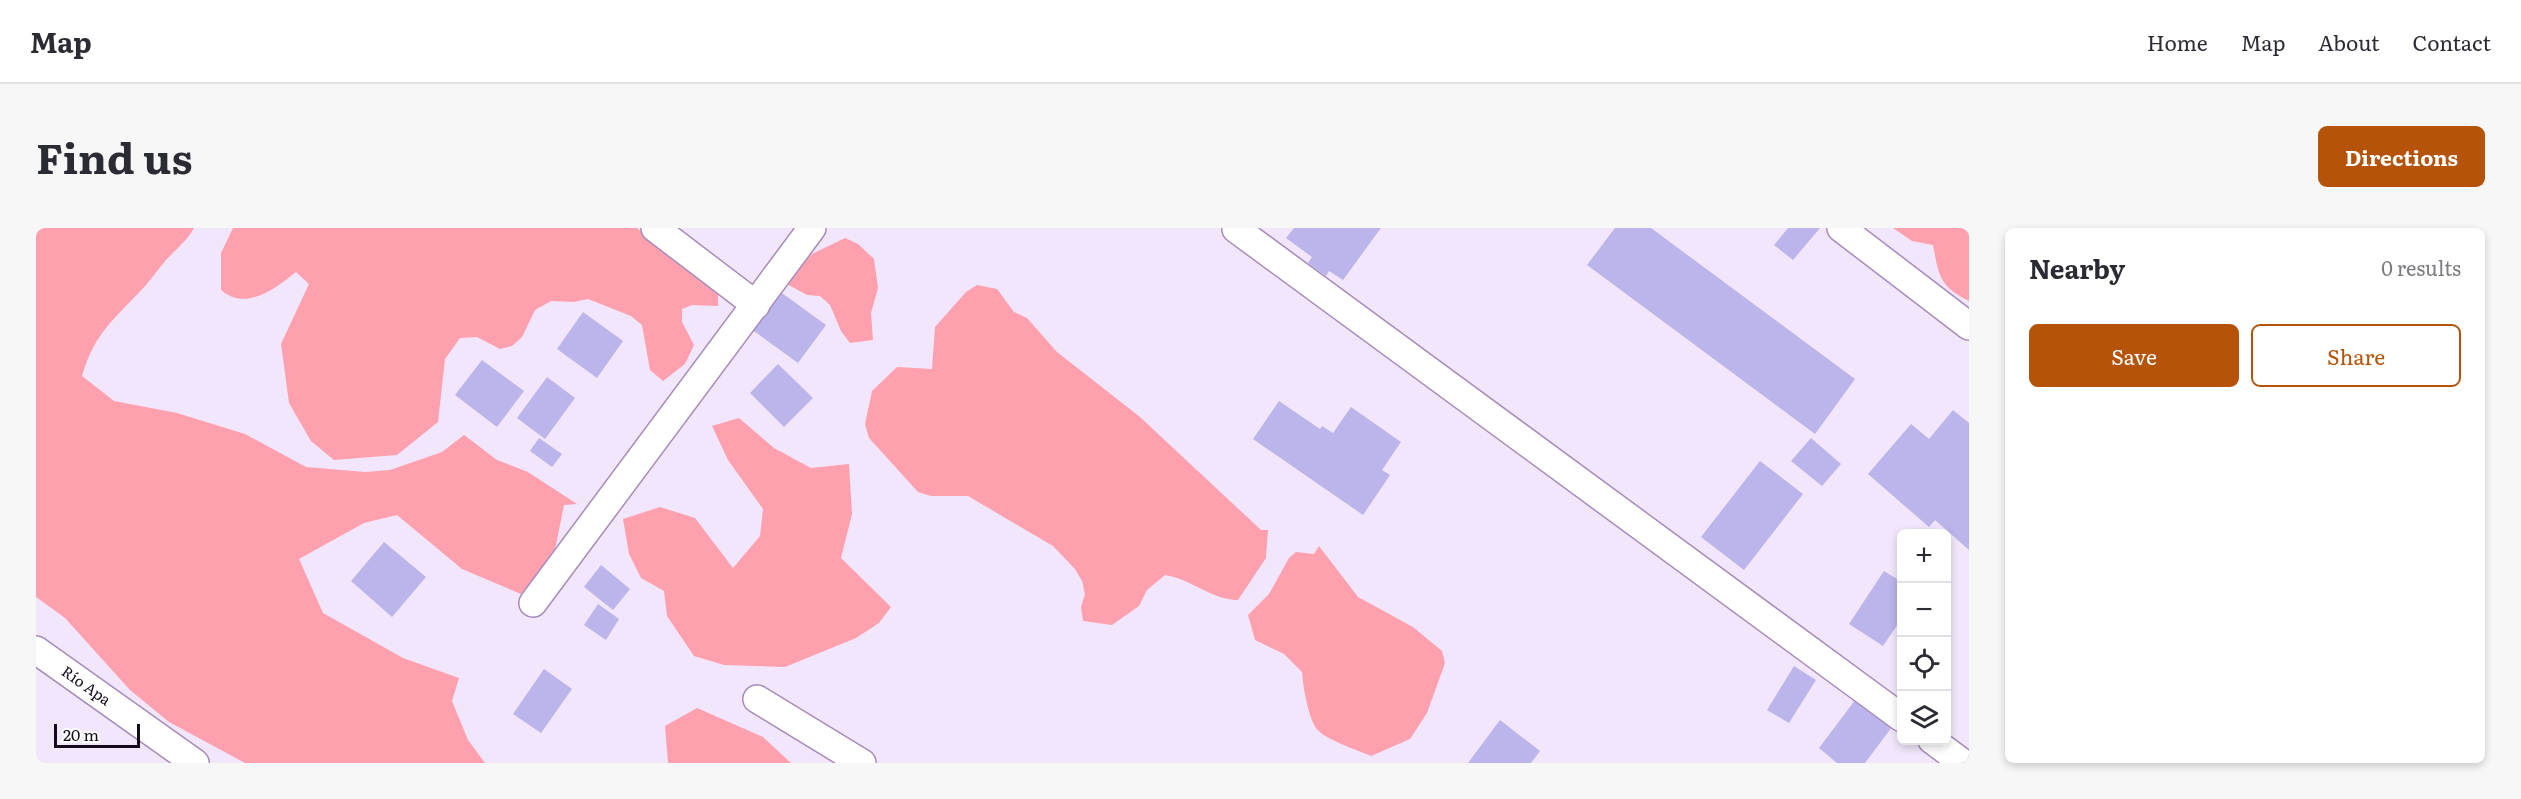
<!DOCTYPE html>
<meta charset="utf-8">
<style>
body{margin:0;font-family:Literata,serif;background:#f7f7f7;color:#2b2b33}
.controls{position:absolute;right:18px;bottom:18px;display:grid;overflow:hidden;border-radius:9px;box-shadow:0 3px 9px #0003}
.controls button{width:54px;height:54px;display:grid;place-items:center;padding:0;border:0;border-bottom:2px solid #e1e1e2;background:#fff;color:#2b2b33;font:30px sans-serif}
.scale{position:absolute;left:18px;bottom:15px;width:86px;box-sizing:border-box;padding-left:6px;border:3px solid #150a1c;border-top:0;font-size:16px;line-height:21px;white-space:nowrap;color:#150a1c;-webkit-text-stroke:4px #fff;paint-order:stroke}
.list{margin:0;padding:0;list-style:none}
h2{display:flex;justify-content:space-between;align-items:center;height:78px;margin:0;padding:0 24px;font-size:26px}
h2 small{font-size:20px;font-weight:400;color:#7c7c81}
.actions{display:flex;gap:12px;padding:18px 24px}
.actions a{flex:1;padding:14px 0;border:2px solid #b45309;border-radius:9px;text-align:center;font-size:21px;color:#b45309}
.actions .main{background:#b45309;color:#fff}
.icon{flex:none;width:33px;height:33px;fill:none;stroke:currentColor;stroke-width:2;stroke-linecap:round;stroke-linejoin:round}
.map{position:relative;flex:none;width:1933px;height:535px;overflow:hidden;border-radius:9px}
header{display:flex;align-items:center;gap:36px;box-sizing:border-box;height:84px;padding:0 30px;background:#fff;border-bottom:2px solid #e1e1e2}
header strong{font-size:28px}
nav{display:flex;gap:33px;margin-inline-start:auto;font-size:21px}
.intro{display:flex;align-items:center;justify-content:space-between;box-sizing:border-box;height:144px;padding:0 36px}
h1{margin:0;font-size:42px}
.button{padding:15px 27px;border-radius:9px;background:#b45309;color:#fff;font-size:21px;font-weight:700}
main{display:flex;gap:36px;padding:0 36px}
aside{flex:1;background:#fff;border-radius:9px;box-shadow:0 3px 9px #0003}
.map>svg:first-child{display:block}
.green{fill:#fea0ae}
.building{fill:#bcb5eb}
.lines{fill:none;stroke-linecap:round;stroke-linejoin:round}
.street-casing{stroke:#a78bbc;stroke-width:30}
.street{stroke:#fff;stroke-width:27}
.labels{text-anchor:middle;stroke-width:4.5;stroke-linejoin:round;paint-order:stroke}
.street-label{font-size:15px;fill:#150a1c;stroke:#fff}
</style>
<header>
<strong>Map</strong>
<nav><a>Home</a><a>Map</a><a>About</a><a>Contact</a></nav>
</header>
<div class="intro"><h1>Find us</h1><a class="button">Directions</a></div>
<main>
<div class="map">
<svg width="1933" height="535" viewBox="0 0 1933 535">
<rect width="100%" height="100%" fill="#f1e6fb"/>
<g class="green">
<path d="M0,0h158c-7,13 -18,21 -28,32 -7,8 -13,17 -20,25 -30,33 -51,46 -64,91l32,25 63,12 68,21 61,33 59,5 25,-2 52,-18 22,-17 33,25 31,12 49,32 -13,1 -9,45 -34,44 -59,-25 -65,-54 -33,8 -65,36 24,54 80,45 56,20 -7,23 16,39 17,23h-240l-76,-41 -39,-32 -65,-72 -29,-21z"/>
<path d="M197,0h404l81,67v11l-26,-1 -10,4v13l12,23 -9,19 -22,17 -13,-11 -8,-45 -11,-9 -43,-17 -14,3 -23,-1 -16,9 -13,27 -10,9 -12,3 -23,-12 -17,1 -15,21 -7,63 -41,33 -63,5 -23,-19 -22,-38 -8,-59 28,-60 -13,-12c-22,18 -51,39 -75,18v-37z"/>
<path d="M1857,0h76v73c-30,-15 -30,-25 -36,-56l-21,-4z"/>
<polygon points="809,10 822,16 838,31 842,60 835,85 837,112 814,115 805,103 794,77 784,68 771,67 749,55 776,26"/>
<path d="M941,57l20,4 17,23 13,6 30,34 83,65 121,113h7l-2,28 -28,42c-26,0 -47,-21 -73,-25l-18,15 -8,16 -27,19 -29,-4 -2,-14 4,-13 -3,-13 -7,-12 -22,-23 -85,-50h-37l-13,-4 -49,-54 -4,-14 7,-33 25,-24 35,2 3,-42 31,-35z"/>
<polygon points="703,190 738,220 775,240 813,236 816,286 805,330 855,379 843,395 820,410 749,439 688,437 658,428 631,388 628,363 605,350 593,326 587,291 624,279 659,290 697,340 724,308 727,281 692,232 676,198"/>
<path d="M1283,318l39,51 55,30 29,24 3,12 -18,50 -17,26 -39,17c-13,-6 -48,-17 -55,-28 -8,-12 -13,-42 -14,-56l-18,-18 -29,-14 -7,-25 21,-21 20,-36 7,-6 18,2z"/>
<polygon points="661,480 727,509 755,535 632,535 629,498"/>
</g>
<g class="building">
<polygon points="1258,0 1345,0 1307,52 1293,43 1290,48 1272,35 1276,29 1250,10"/>
<polygon points="1579,0 1615,0 1819,151 1779,206 1551,37"/>
<polygon points="1752,0 1784,0 1757,32 1738,17"/>
<polygon points="739,60 790,97 762,135 711,98"/>
<polygon points="547,84 587,113 561,150 521,121"/>
<polygon points="446,132 488,163 461,199 419,167"/>
<polygon points="742,136 777,170 748,199 714,165"/>
<polygon points="511,149 539,170 509,211 481,190"/>
<polygon points="1243,173 1284,201 1286,198 1297,205 1315,179 1365,214 1346,242 1354,247 1327,287 1217,211"/>
<polygon points="1917,182 1933,195 1933,322 1899,292 1893,299 1832,246 1875,196 1893,211"/>
<polygon points="503,210 526,226 516,239 494,223"/>
<polygon points="1775,210 1805,236 1786,258 1755,233"/>
<polygon points="1724,233 1767,266 1708,342 1665,309"/>
<polygon points="348,314 390,349 356,389 315,353"/>
<polygon points="565,337 594,361 577,382 548,359"/>
<polygon points="1848,343 1866,354 1866,390 1847,418 1813,396"/>
<polygon points="562,376 583,391 570,412 548,397"/>
<polygon points="1758,438 1780,452 1753,495 1731,482"/>
<polygon points="508,441 536,461 505,505 477,486"/>
<polygon points="1820,471 1856,499 1829,535 1801,535 1783,520"/>
<polygon points="1464,492 1504,523 1495,535 1432,535"/>
</g>
<g class="lines">
<g class="street-casing">
<g id="street">
<polyline points="619,0 720,77"/>
<polyline points="1805,0 1933,98"/>
<polyline points="1200,1 1866,490"/>
<polyline points="497,375 776,0"/>
<polyline points="0,422 159,535"/>
<polyline points="721,471 826,535"/>
<polyline points="1896,512 1927,535"/>
</g>
</g>
<use href="#street" class="street"/>
</g>
<g class="labels">
<g class="street-label">
<text transform="translate(50 458) rotate(35)" y="5">Río Apa</text>
</g>
</g>
</svg>
<div class="controls">
<button>+</button>
<button>−</button>
<button><svg class="icon" aria-label="locate" viewBox="0 0 24 24"><circle cx="12" cy="12" r="6"/><path d="M12 2v4M12 18v4M2 12h4M18 12h4"/></svg></button>
<button><svg class="icon" aria-label="layers" viewBox="0 0 24 24"><path d="M12 4l9 5-9 5-9-5zM3 14l9 5 9-5"/></svg></button>
</div>
<div class="scale">20 m</div>
</div>
<aside>
<h2>Nearby<small>0 results</small></h2>
<ul class="list">
</ul>
<div class="actions"><a class="main">Save</a><a>Share</a></div>
</aside>
</main>
